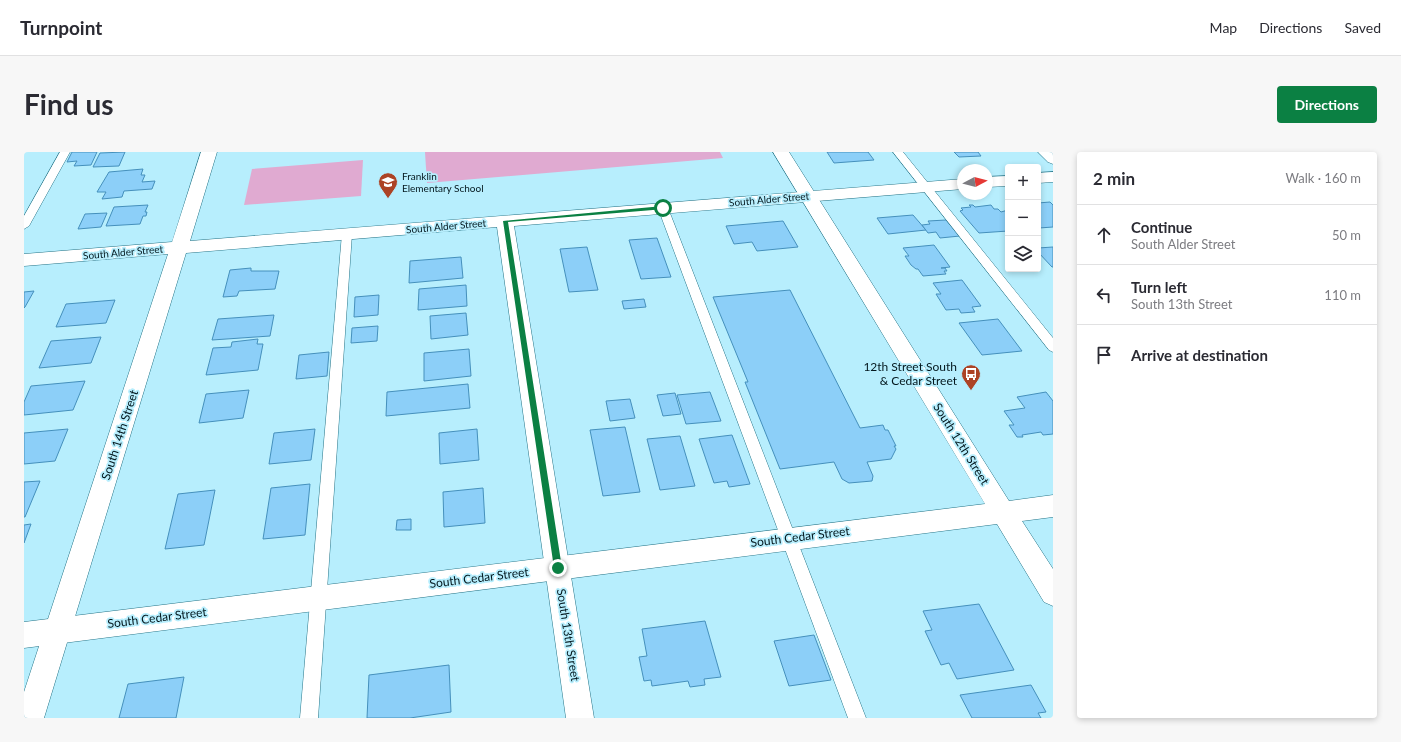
<!DOCTYPE html>
<meta charset="utf-8">
<style>
body{margin:0;font-family:Lato,sans-serif;background:#f7f7f7;color:#2b2b33}
.controls{position:absolute;right:12px;top:12px;display:grid;overflow:hidden;border-radius:4px;box-shadow:0 2px 6px #0003}
.controls button{width:36px;height:36px;display:grid;place-items:center;padding:0;border:0;border-bottom:1px solid #e1e1e2;background:#fff;color:#2b2b33;font:20px sans-serif}
.compass{position:absolute;left:933px;top:12px;width:36px;height:36px;border-radius:50%;background:#fff;box-shadow:0 2px 6px #0003;rotate:83deg}
.stop{position:absolute;width:12px;height:12px;margin:-9px;border:3px solid #0b8043;border-radius:50%;background:#fff}
.stop.end{background:#0b8043;border-color:#fff;box-shadow:0 1px 4px #0008}
.list{margin:0;padding:0;list-style:none}
h2{display:flex;justify-content:space-between;align-items:center;height:52px;margin:0;padding:0 16px;font-size:17px}
h2 small{font-size:13px;font-weight:400;color:#7c7c81}
.list li{display:grid;grid-template-columns:26px 1fr auto;gap:12px;align-items:center;box-sizing:border-box;height:60px;padding:0 16px;border-top:1px solid #e1e1e2}
.list b{display:block;font-size:15px;white-space:nowrap}
.list p{margin:0;font-size:13px;white-space:nowrap;color:#7c7c81}
.list em{font-size:13px;font-style:normal;color:#7c7c81}
.icon{flex:none;width:22px;height:22px;fill:none;stroke:currentColor;stroke-width:2;stroke-linecap:round;stroke-linejoin:round}
.map{position:relative;flex:none;width:1029px;height:566px;overflow:hidden;border-radius:4px}
header{display:flex;align-items:center;gap:24px;box-sizing:border-box;height:56px;padding:0 20px;background:#fff;border-bottom:1px solid #e1e1e2}
header strong{font-size:19px}
nav{display:flex;gap:22px;margin-inline-start:auto;font-size:14px}
.intro{display:flex;align-items:center;justify-content:space-between;box-sizing:border-box;height:96px;padding:0 24px}
h1{margin:0;font-size:28px}
.button{padding:10px 18px;border-radius:4px;background:#0b8043;color:#fff;font-size:14px;font-weight:700}
main{display:flex;gap:24px;padding:0 24px}
aside{flex:1;background:#fff;border-radius:4px;box-shadow:0 2px 6px #0003}
.map>svg:first-child{display:block}
.green{fill:#e0aad1}
.building{fill:#8ccff8;stroke:#4590bc}
.lines{fill:none;stroke-linecap:round;stroke-linejoin:round}
.lane-casing{stroke:#257487;stroke-width:1}
.street-casing{stroke:#257487;stroke-width:1}
.secondary-casing{stroke:#257487;stroke-width:1}
.lane{fill:#fff;fill-rule:evenodd}
.street{fill:#fff;fill-rule:evenodd}
.secondary{fill:#fff;fill-rule:evenodd}
.route{fill:#0b8043}
.labels{text-anchor:middle;stroke-width:3.5;stroke-linejoin:round;paint-order:stroke}
.far-poi-label{font-size:10px;fill:#03171d;stroke:#b7eefd;text-anchor:start}
.far-street-label{font-size:10px;fill:#03171d;stroke:#b7eefd}
.poi-label{font-size:12px;fill:#03171d;stroke:#b7eefd;text-anchor:end}
.street-label{font-size:12px;fill:#03171d;stroke:#b7eefd}
</style>
<header>
<strong>Turnpoint</strong>
<nav><a>Map</a><a>Directions</a><a>Saved</a></nav>
</header>
<div class="intro"><h1>Find us</h1><a class="button">Directions</a></div>
<main>
<div class="map">
<svg width="1029" height="566" viewBox="0 0 1029 566">
<rect width="100%" height="100%" fill="#b7eefd"/>
<g class="green">
<polygon points="401,0 696,0 699,6 403,31"/>
<polygon points="339,8 337,44 220,53 228,17"/>
</g>
<g class="building">
<polygon points="48,0 73,0 67,13 50,14 53,9 43,10"/>
<polygon points="101,0 95,14 69,15 76,1"/>
<polygon points="803,0 844,0 850,8 810,11"/>
<polygon points="930,0 954,0 957,4 935,5"/>
<polygon points="119,17 117,23 121,23 118,30 131,29 128,37 100,39 98,45 78,47 82,40 73,40 85,20"/>
<polygon points="1026,50 1029,53 1029,75 1015,76 1014,51"/>
<polygon points="124,53 121,60 123,60 122,64 119,64 116,72 82,74 90,55"/>
<polygon points="945,53 949,53 951,55 967,53 970,57 974,57 977,60 984,58 984,79 955,81 936,59 939,58 937,56 947,55"/>
<polygon points="83,61 77,75 54,77 61,62"/>
<polygon points="889,63 902,78 864,82 853,66"/>
<polygon points="922,68 936,84 916,86 912,80 904,81 898,73 906,72 904,69"/>
<polygon points="759,69 774,95 733,99 728,90 710,92 702,74"/>
<polygon points="633,86 647,125 617,127 605,88"/>
<polygon points="910,93 926,115 917,116 921,116 923,119 920,119 922,122 899,124 894,117 892,117 887,113 881,104 885,104 879,96"/>
<polygon points="563,95 574,138 545,140 536,97"/>
<polygon points="1029,95 1029,115 1028,115 1014,100 1014,96"/>
<polygon points="437,105 439,126 385,131 386,109"/>
<polygon points="227,116 227,119 255,119 251,137 215,139 213,144 199,145 206,118"/>
<polygon points="938,128 957,154 948,155 951,160 937,161 935,157 922,158 912,142 917,142 909,131"/>
<polygon points="442,133 443,154 394,158 395,137"/>
<polygon points="766,138 836,276 859,273 861,278 864,278 872,294 870,294 872,297 867,307 843,310 849,324 848,329 825,331 818,327 810,310 756,317 721,230 724,230 689,145"/>
<polygon points="10,139 1,155 0,156 0,140"/>
<polygon points="355,143 354,163 330,165 331,145"/>
<polygon points="620,147 622,155 600,157 598,149"/>
<polygon points="91,148 82,171 32,175 42,152"/>
<polygon points="442,161 444,183 407,187 406,164"/>
<polygon points="250,163 246,184 188,188 194,167"/>
<polygon points="974,167 998,199 958,203 935,171"/>
<polygon points="354,174 353,189 327,191 328,176"/>
<polygon points="77,185 67,211 15,216 27,189"/>
<polygon points="234,187 233,192 239,192 234,218 182,223 189,196 207,195 208,190"/>
<polygon points="445,197 447,224 400,229 400,201"/>
<polygon points="305,200 303,224 272,227 275,203"/>
<polygon points="61,229 49,258 0,263 0,250 7,234"/>
<polygon points="444,232 446,256 362,264 363,240"/>
<polygon points="225,238 219,266 175,271 182,242"/>
<polygon points="686,240 697,269 662,272 653,243"/>
<polygon points="1022,240 1029,249 1029,282 1019,283 1017,280 998,283 999,285 993,285 985,273 990,273 980,259 1001,256 993,245"/>
<polygon points="651,241 657,262 639,264 633,243"/>
<polygon points="606,247 611,266 586,269 582,249"/>
<polygon points="601,275 616,340 579,344 566,278"/>
<polygon points="44,277 31,309 0,312 0,281"/>
<polygon points="291,277 287,308 245,312 250,281"/>
<polygon points="453,277 455,308 416,312 415,281"/>
<polygon points="708,283 726,332 705,335 703,329 690,331 675,287"/>
<polygon points="656,284 671,334 636,338 623,287"/>
<polygon points="16,329 1,365 0,365 0,330"/>
<polygon points="286,332 281,383 239,387 247,336"/>
<polygon points="459,336 461,371 420,375 419,340"/>
<polygon points="191,338 180,393 141,397 154,342"/>
<polygon points="387,367 387,378 372,378 373,368"/>
<polygon points="7,372 0,391 0,373"/>
<polygon points="955,452 990,518 933,527 925,511 917,513 901,479 908,478 899,459"/>
<polygon points="681,469 697,525 680,527 681,533 666,535 664,529 628,534 627,528 620,529 615,505 623,504 618,477"/>
<polygon points="790,483 807,528 765,534 750,489"/>
<polygon points="425,513 427,560 386,566 343,566 345,523"/>
<polygon points="160,525 152,566 95,566 104,532"/>
<polygon points="1007,533 1022,560 1014,561 1017,566 948,566 936,543"/>
</g>
<g class="lines">
<g class="lane-casing">
<g id="lane">
<polygon points="36,0 46,0 5,74 0,77 0,64"/>
<polygon points="869,0 879,0 1029,186 1029,200 1025,198"/>
<polygon points="639,53 644,56 842,566 824,566 634,56"/>
<polygon points="323,78 328,82 294,566 276,566 318,82"/>
</g>
</g>
<g class="street-casing">
<g id="street">
<polygon points="177,0 193,0 166,89 939,27 939,37 490,74 570,566 542,566 473,75 162,101 20,566 0,566 0,540 144,102 0,114 0,102 148,90"/>
<polygon points="1014,0 1029,0 1029,12 1024,10"/>
<polygon points="1029,20 1029,30 1014,31 1014,21"/>
<polygon points="984,24 984,34 963,35 963,25"/>
</g>
</g>
<g class="secondary-casing">
<polygon id="secondary" points="749,0 765,0 985,349 1029,343 1029,365 998,369 1029,417 1029,454 1020,450 973,372 0,496 0,470 961,352"/>
</g>
<use href="#lane" class="lane"/>
<use href="#street" class="street"/>
<use href="#secondary" class="secondary"/>
</g>
<polygon class="route" points="639,54 641,57 484,70 538,416 534,420 530,416 479,69"/>
<defs>
<g id="school-pin" transform="scale(1)"><path d="M0 17L-7.5 6A9.5 9.5 0 1 1 7.5 6Z" fill="#ac4325" stroke="#b7eefd"/><path d="M0-5L7-2L0 1L-7-2ZM-4 1L0 2.5L4 1V4Q0 6-4 4Z" fill="#fff"/></g>
<g id="bus-pin" transform="scale(1)"><path d="M0 17L-7.5 6A9.5 9.5 0 1 1 7.5 6Z" fill="#ac4325" stroke="#b7eefd"/><path d="M-5-6H5V4H4V6H2V4H-2V6H-4V4H-5ZM-3.5-4V0h7V-4ZM-3.5 1.2v1.5H-2V1.2ZM2 1.2v1.5H3.5V1.2Z" fill="#fff"/></g>
</defs>
<g fill-rule="evenodd">
<use href="#school-pin" x="364" y="30"/>
<use href="#bus-pin" x="947" y="222"/>
</g>
<g class="labels">
<g class="far-poi-label">
<text x="378" y="28">Franklin<tspan x="378" dy="12">Elementary School</tspan></text>
</g>
<g class="far-street-label">
<text transform="translate(745 47) rotate(-5)" y="4">South Alder Street</text>
<text transform="translate(422 74) rotate(-5)" y="4">South Alder Street</text>
<text transform="translate(99 100) rotate(-5)" y="4">South Alder Street</text>
</g>
<g class="poi-label">
<text x="933" y="219">12th Street South<tspan x="933" dy="14">&amp; Cedar Street</tspan></text>
</g>
<g class="street-label">
<text transform="translate(96 283) rotate(-72)" y="4">South 14th Street</text>
<text transform="translate(937 292) rotate(58)" y="4">South 12th Street</text>
<text transform="translate(776 385) rotate(-7)" y="4">South Cedar Street</text>
<text transform="translate(455 426) rotate(-7)" y="4">South Cedar Street</text>
<text transform="translate(133 466) rotate(-7)" y="4">South Cedar Street</text>
<text transform="translate(544 483) rotate(81)" y="4">South 13th Street</text>
</g>
</g>
</svg>
<div class="controls">
<button>+</button>
<button>−</button>
<button><svg class="icon" aria-label="layers" viewBox="0 0 24 24"><path d="M12 4l9 5-9 5-9-5zM3 14l9 5 9-5"/></svg></button>
</div>
<svg class="compass" viewBox="-18 -18 36 36"><path d="M0-13l5 13h-10z" fill="#e53935"/><path d="M0 13l5-13h-10z" fill="#7c7c81"/></svg>
<div class="stop" style="left:639px;top:56px"></div>
<div class="stop end" style="left:534px;top:416px"></div>
</div>
<aside>
<h2>2 min<small>Walk · 160 m</small></h2>
<ul class="list">
<li><svg class="icon" aria-label="ahead" viewBox="0 0 24 24"><path d="M12 20V5M6 11l6-6 6 6"/></svg><div><b>Continue</b><p>South Alder Street</p></div><em>50 m</em></li>
<li><svg class="icon" aria-label="left" viewBox="0 0 24 24"><path d="M17 20v-9H6M10 6l-5 5 5 5"/></svg><div><b>Turn left</b><p>South 13th Street</p></div><em>110 m</em></li>
<li><svg class="icon" aria-label="arrive" viewBox="0 0 24 24"><path d="M6 21V4h12l-3 4 3 4H6"/></svg><div><b>Arrive at destination</b></div></li>
</ul>
</aside>
</main>
